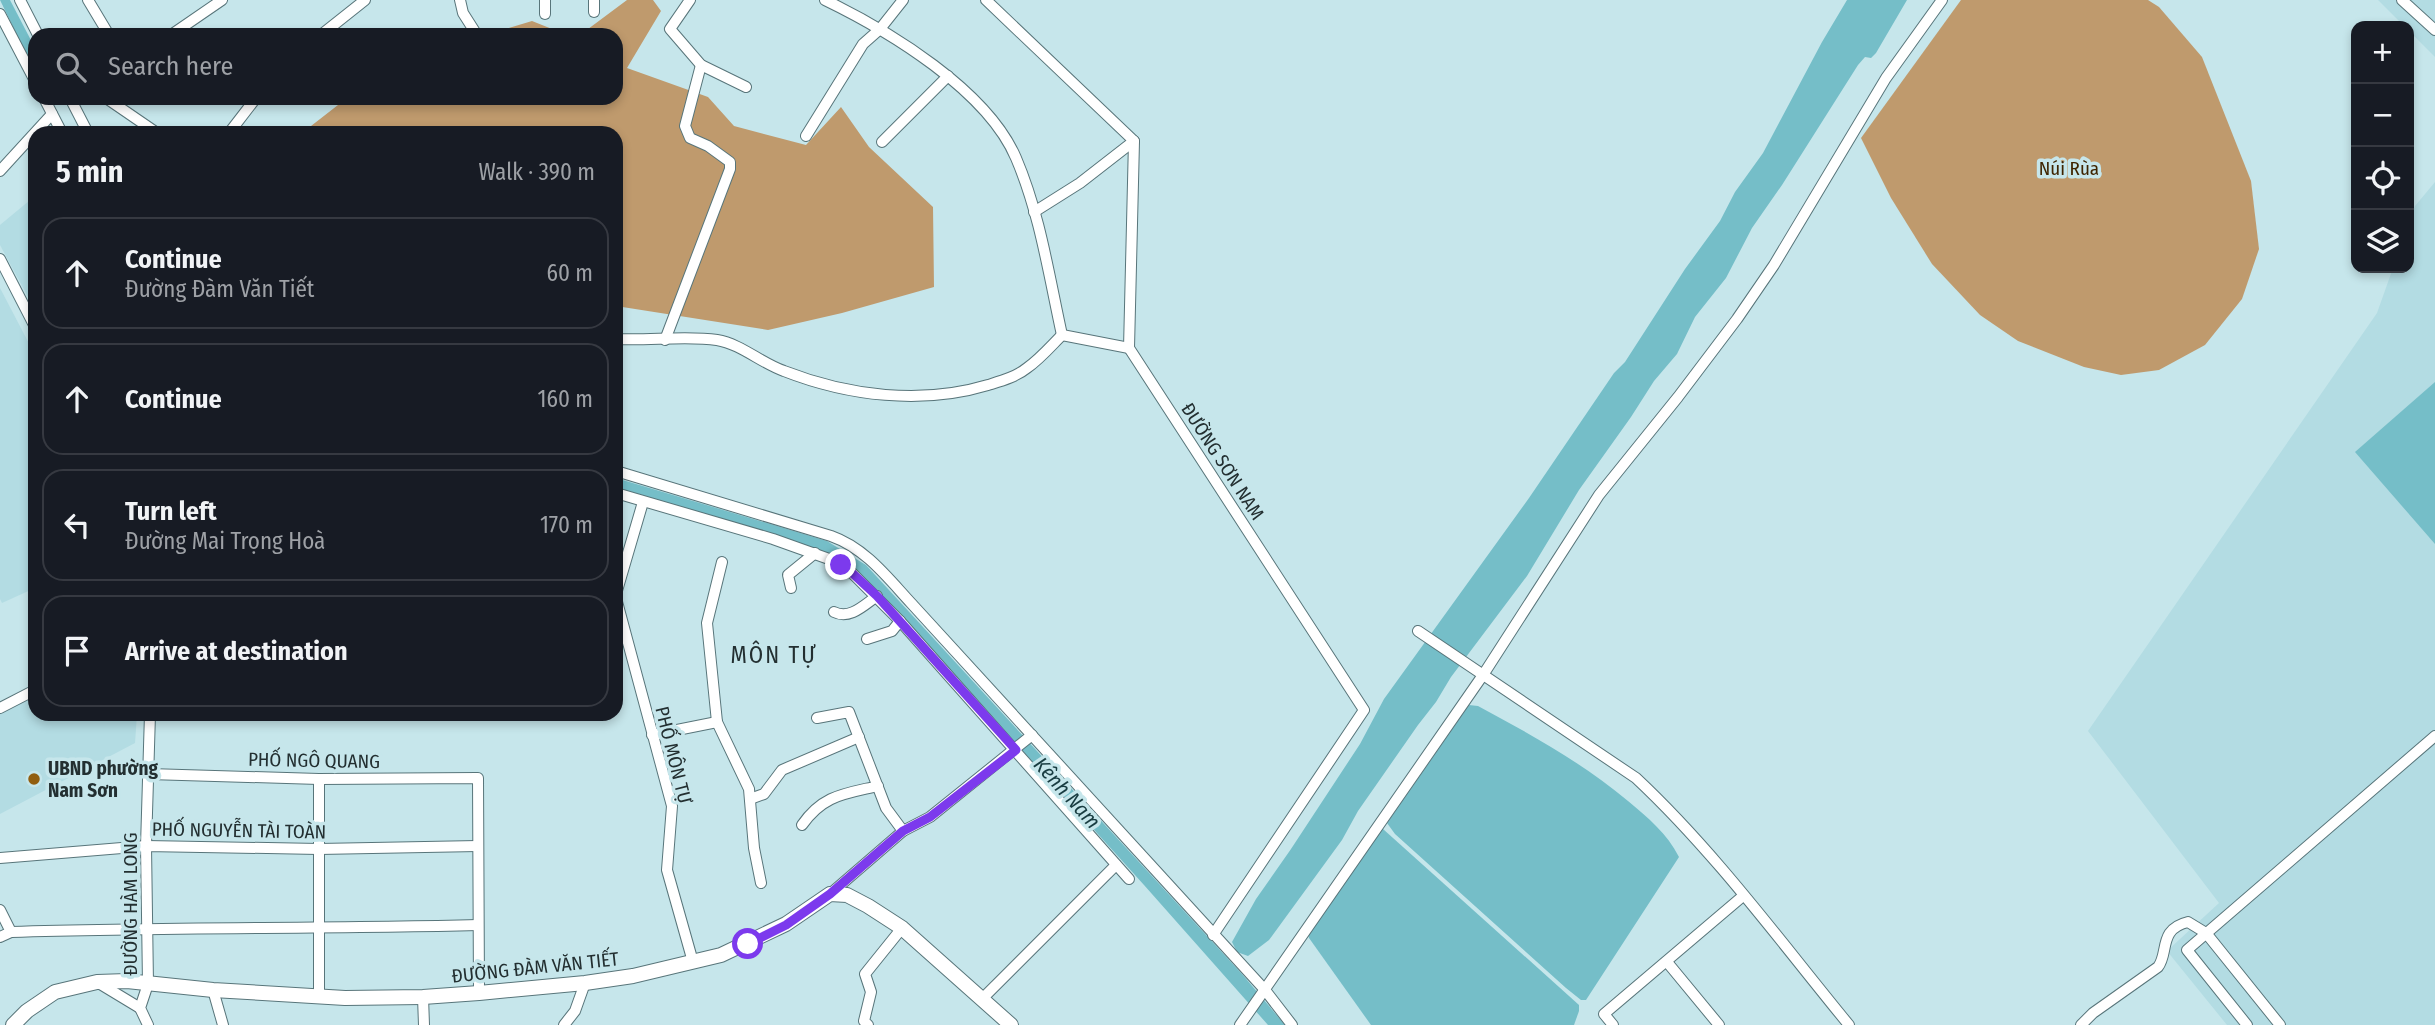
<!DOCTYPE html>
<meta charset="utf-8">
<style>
body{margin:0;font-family:"Fira Sans Condensed",sans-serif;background:#20242c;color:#f1f3f6}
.controls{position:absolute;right:21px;top:21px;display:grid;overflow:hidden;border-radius:14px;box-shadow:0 4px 10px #0003}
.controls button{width:63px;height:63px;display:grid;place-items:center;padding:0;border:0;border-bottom:2px solid #363941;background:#171b24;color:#f1f3f6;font:35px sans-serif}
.stop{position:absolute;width:21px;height:21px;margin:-16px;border:5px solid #7c3aed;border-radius:50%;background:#fff}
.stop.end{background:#7c3aed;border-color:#fff;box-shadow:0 2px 7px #0008}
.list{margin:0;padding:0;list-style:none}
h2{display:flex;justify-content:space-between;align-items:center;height:91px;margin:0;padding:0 28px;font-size:30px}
h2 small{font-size:23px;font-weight:400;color:#9ea1a6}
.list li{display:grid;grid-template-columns:46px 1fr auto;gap:21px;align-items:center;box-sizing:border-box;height:112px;margin:0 14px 14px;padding:0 14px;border:2px solid #363941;border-radius:21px}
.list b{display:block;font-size:26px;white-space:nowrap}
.list p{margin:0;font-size:23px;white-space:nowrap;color:#9ea1a6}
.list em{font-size:23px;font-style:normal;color:#9ea1a6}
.icon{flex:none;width:38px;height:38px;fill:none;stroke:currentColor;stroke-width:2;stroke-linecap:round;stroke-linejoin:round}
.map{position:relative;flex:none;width:2435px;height:1025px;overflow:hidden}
.search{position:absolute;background:#171b24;box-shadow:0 4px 10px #0003;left:28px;top:28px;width:595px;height:77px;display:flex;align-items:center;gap:18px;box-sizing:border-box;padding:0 24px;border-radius:21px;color:#9ea1a6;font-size:26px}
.panel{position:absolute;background:#171b24;box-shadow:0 4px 10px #0003;left:28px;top:126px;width:595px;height:595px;border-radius:21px}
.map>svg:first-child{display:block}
.built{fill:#b3dce3}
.forest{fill:#bf9a6d}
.water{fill:#75bec8}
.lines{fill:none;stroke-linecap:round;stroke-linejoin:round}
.minor-casing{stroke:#58757a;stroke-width:12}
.major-casing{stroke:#58757a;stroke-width:16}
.minor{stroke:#fff;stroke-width:10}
.major{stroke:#fff;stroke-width:14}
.route{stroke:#7c3aed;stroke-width:9}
.poi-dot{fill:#915e0f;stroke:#c6e6eb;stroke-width:2.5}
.labels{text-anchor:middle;stroke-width:7;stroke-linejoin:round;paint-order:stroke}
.park-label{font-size:19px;fill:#3e2400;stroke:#c6e6eb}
.street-label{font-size:19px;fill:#232f31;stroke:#c6e6eb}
.poi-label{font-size:19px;font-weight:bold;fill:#232f31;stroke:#c6e6eb;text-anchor:start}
.water-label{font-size:21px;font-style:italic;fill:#183c41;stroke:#c6e6eb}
.quarter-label{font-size:23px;letter-spacing:2px;fill:#232f31;stroke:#c6e6eb}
</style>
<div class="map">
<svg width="2435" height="1025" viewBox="0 0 2435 1025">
<rect width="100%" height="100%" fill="#c6e6eb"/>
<g class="built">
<polygon points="2378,0 2435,0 2435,57 2409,31 2409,26 2404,26"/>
<polygon points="2435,182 2435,1025 2227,1025 2167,951 2219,903 2088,731 2377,313 2393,268 2409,268 2409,224 2415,206"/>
<polygon points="35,196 35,310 0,245 0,225"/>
<polygon points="0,288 35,355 35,588 2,603 0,599"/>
<polygon points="35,696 35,714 137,714 135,743 0,814 0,713"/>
</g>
<g class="forest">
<polygon points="627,0 653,0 661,11 627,68 708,97 734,126 806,145 841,107 869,147 933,207 934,287 842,313 768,330 616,306 616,133 302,133 347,98 616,98 616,35 580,35"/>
<polygon points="1961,0 2148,0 2159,7 2202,57 2251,181 2259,249 2242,299 2205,345 2159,370 2121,375 2084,367 2018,341 1980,315 1932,264 1891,198 1861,138"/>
<polygon points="532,21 567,35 486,35"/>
</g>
<g class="water">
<polygon points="0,0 10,0 35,48 35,72"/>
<polygon points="1847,0 1907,0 1876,53 1871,58 1865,57 1858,65 1782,185 1752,228 1726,278 1695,317 1677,354 1654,381 1631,417 1579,490 1527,576 1451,677 1436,702 1418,725 1358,811 1342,840 1269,940 1248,956 1237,952 1232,942 1256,899 1291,849 1360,744 1384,699 1529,498 1614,373 1625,362 1685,269 1720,221 1735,192 1763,153 1822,42"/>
<polygon points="2435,382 2435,544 2355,452"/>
<polygon points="616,478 827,541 866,565 1242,974 1285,1025 1268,1025 1144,885 878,591 855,570 832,554 616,489"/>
<path d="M1469,705l9,1c54,29 103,56 150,95 20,17 39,32 51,56l-93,143h-5l-15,-12 -171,-154 -8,-11z"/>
<polygon points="1380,829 1383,829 1579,1005 1579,1011 1574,1025 1371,1025 1309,938 1308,934"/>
</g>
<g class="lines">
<g class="minor-casing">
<g id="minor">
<polyline points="20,0 38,35"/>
<polyline points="88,0 109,35"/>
<polyline points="460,0 463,13 477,35"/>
<polyline points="690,0 670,29 701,65 746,87"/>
<path d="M825,0c64,31 162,90 191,158 24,56 33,118 46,177"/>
<polyline points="986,0 1134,141 1129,348 1364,710 1213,935"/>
<polyline points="2402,0 2435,30"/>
<polyline points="594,12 594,0"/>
<polyline points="0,14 35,81"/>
<polyline points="545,14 545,0"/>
<polyline points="171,35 222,0"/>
<polyline points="321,35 365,0"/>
<polyline points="44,98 62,133"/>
<polyline points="70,98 88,133"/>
<polyline points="106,98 157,133"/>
<polyline points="229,133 256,98"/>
<polyline points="806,136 863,44 880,29 903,0"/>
<polyline points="882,142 948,76"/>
<polyline points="0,171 52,114"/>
<polyline points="1034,212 1080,183 1134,141"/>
<polyline points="0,259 35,327"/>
<polyline points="1062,335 1129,348"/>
<path d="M616,339c32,2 71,-4 101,1 24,4 44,23 67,31 64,25 138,34 204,14 13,-4 28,-8 39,-17 13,-9 24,-22 35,-33"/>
<polyline points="665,340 730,169 730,162 708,146 690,138 685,126 701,65"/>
<path d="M616,471l215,65c34,12 56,41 80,67l354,387 27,35"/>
<polyline points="616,493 773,539 829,559 851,572 900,621 1129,879"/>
<polyline points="722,562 707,623 717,722 749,789 754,848 761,883"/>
<polyline points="791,588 788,575 815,553"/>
<polyline points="616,594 643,502"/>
<polyline points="616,598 672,806 667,870 693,962"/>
<path d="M834,612c16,8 30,-7 43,-16"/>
<path d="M1418,631l218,147c79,74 144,163 213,247"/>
<polyline points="867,639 892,631 900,621"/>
<polyline points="0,708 35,690"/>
<polyline points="817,718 849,712 886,808 903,831"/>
<polyline points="652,735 717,722"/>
<polyline points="149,774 319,779 478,778 479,993"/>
<polyline points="319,779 319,996"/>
<polyline points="750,799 764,794 782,770 859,737"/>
<path d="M802,825c21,-30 42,-31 76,-39"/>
<polyline points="0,858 146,846 319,849 478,846"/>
<polyline points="830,894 903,831 930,817 1032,735"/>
<polyline points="0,910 11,932"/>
<path d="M0,937l11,-5c156,-5 311,-3 467,-7"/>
<polyline points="1667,962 1719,1025"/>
<polyline points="97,982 140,1008"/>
<polyline points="213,990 223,1025"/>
<polyline points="423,997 424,1025"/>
<polyline points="983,998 1116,865"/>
<polyline points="148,1025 140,1008 148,984 146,846 150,714"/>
<polyline points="564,1025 575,1011 585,983"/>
<polyline points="868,1025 864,1021 871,992 865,974 902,928"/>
<polyline points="1240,1025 1483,675 1599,495 1678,397 1737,319 1774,265 1886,78 1942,0"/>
<polyline points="1613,1025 1604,1014 1743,896"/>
<path d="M2081,1025l12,-12 65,-46c11,-14 0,-38 30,-45l18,11 74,92"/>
<polyline points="2247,1025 2187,950 2435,736"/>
</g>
</g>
<g class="major-casing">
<polyline id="major" points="13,1025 27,1011 55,992 97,982 127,981 213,990 345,998 423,997 479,993 585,983 633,976 721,955 786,924 830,894 847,895 868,906 902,928 1011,1025"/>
</g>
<use href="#minor" class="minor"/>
<use href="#major" class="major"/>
</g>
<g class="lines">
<polyline class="route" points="748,944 786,925 830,894 903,831 930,817 1016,750 877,596 851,572 841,565"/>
</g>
<circle class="poi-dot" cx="34" cy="779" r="7"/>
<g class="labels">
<g class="park-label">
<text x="2069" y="175">Núi Rùa</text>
</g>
<g class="street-label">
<text transform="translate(1223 461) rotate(57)" y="7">ĐƯỜNG SƠN NAM</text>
<text transform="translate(674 755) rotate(76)" y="7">PHỐ MÔN TỰ</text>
<text transform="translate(314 760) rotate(1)" y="7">PHỐ NGÔ QUANG</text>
<text transform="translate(239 830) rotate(1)" y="7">PHỐ NGUYỄN TÀI TOÀN</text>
<text transform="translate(130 904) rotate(-90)" y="7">ĐƯỜNG HÀM LONG</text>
<text transform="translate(535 967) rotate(-6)" y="7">ĐƯỜNG ĐÀM VĂN TIẾT</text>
</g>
<g class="poi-label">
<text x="48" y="775">UBND phường<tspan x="48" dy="22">Nam Sơn</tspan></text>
</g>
<g class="water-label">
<text transform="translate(1067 793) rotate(48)" y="7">Kênh Nam</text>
</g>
<g class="quarter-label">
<text x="774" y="663">MÔN TỰ</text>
</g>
</g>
</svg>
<div class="controls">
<button>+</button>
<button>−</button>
<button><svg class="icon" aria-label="locate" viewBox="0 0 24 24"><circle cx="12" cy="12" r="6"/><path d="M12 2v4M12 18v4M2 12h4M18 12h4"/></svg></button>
<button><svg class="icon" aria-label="layers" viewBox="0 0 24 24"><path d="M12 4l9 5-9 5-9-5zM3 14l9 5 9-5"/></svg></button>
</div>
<div class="stop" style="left:748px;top:944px"></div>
<div class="stop end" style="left:841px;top:565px"></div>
<div class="search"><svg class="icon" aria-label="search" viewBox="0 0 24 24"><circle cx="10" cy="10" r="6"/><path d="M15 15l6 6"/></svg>Search here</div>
<section class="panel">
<h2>5 min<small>Walk · 390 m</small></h2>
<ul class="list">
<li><svg class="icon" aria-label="ahead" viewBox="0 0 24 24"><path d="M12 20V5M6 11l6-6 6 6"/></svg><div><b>Continue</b><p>Đường Đàm Văn Tiết</p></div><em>60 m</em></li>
<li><svg class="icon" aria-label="ahead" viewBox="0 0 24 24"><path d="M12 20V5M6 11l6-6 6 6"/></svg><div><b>Continue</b></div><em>160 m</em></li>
<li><svg class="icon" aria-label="left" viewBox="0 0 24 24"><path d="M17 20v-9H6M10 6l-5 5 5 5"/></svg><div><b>Turn left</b><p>Đường Mai Trọng Hoà</p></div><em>170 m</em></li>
<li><svg class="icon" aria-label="arrive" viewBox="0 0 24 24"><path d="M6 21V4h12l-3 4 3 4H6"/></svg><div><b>Arrive at destination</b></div></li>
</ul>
</section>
</div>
